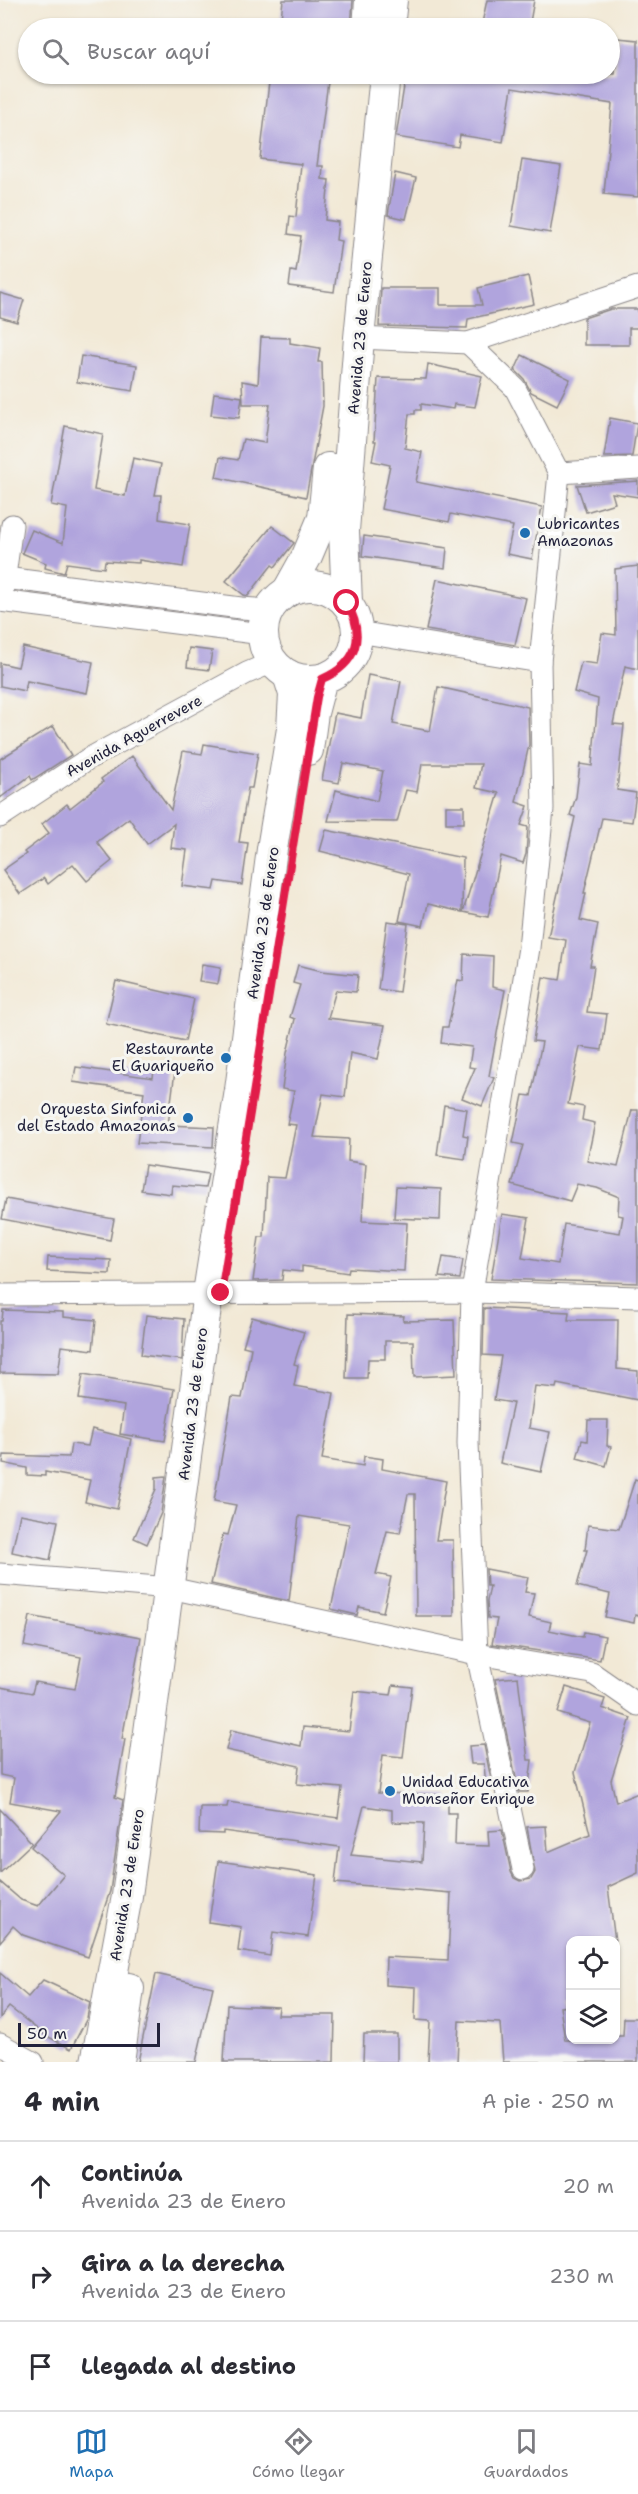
<!DOCTYPE html>
<html lang="es">
<meta charset="utf-8">
<style>
body{margin:0;font-family:"Shantell Sans",sans-serif;background:#f2f2f3;color:#2b2b33}
.controls{position:absolute;right:18px;bottom:18px;display:grid;overflow:hidden;border-radius:12px;box-shadow:0 2px 4px #0004}
.controls button{width:54px;height:54px;display:grid;place-items:center;padding:0;border:0;border-bottom:2px solid #e1e1e2;background:#fff;color:#2b2b33;font:30px sans-serif}
.scale{position:absolute;left:18px;bottom:15px;width:142px;box-sizing:border-box;padding-left:6px;border:3px solid #22223b;border-top:0;font-size:16px;line-height:21px;white-space:nowrap;color:#22223b;-webkit-text-stroke:4px #f6f6f2;paint-order:stroke}
.stop{position:absolute;width:18px;height:18px;margin:-14px;border:4px solid #e11d48;border-radius:50%;background:#fff}
.stop.end{background:#e11d48;border-color:#fff;box-shadow:0 2px 6px #0008}
.list{margin:0;padding:0;list-style:none}
h2{display:flex;justify-content:space-between;align-items:center;height:78px;margin:0;padding:0 24px;font-size:26px}
h2 small{font-size:20px;font-weight:400;color:#7c7c81}
.list li{display:grid;grid-template-columns:39px 1fr auto;gap:18px;align-items:center;box-sizing:border-box;height:90px;padding:0 24px;border-top:2px solid #e1e1e2}
.list b{display:block;font-size:22px;white-space:nowrap}
.list p{margin:0;font-size:20px;white-space:nowrap;color:#7c7c81}
.list em{font-size:20px;font-style:normal;color:#7c7c81}
.icon{flex:none;width:33px;height:33px;fill:none;stroke:currentColor;stroke-width:2;stroke-linecap:round;stroke-linejoin:round}
.map{position:relative;flex:none;width:638px;height:2062px;overflow:hidden}
.search{position:absolute;background:#fff;box-shadow:0 2px 4px #0004;left:18px;right:18px;top:18px;height:66px;display:flex;align-items:center;gap:15px;box-sizing:border-box;padding:0 21px;border-radius:33px;color:#7c7c81;font-size:22px}
.sheet{height:348px;background:#fff}
nav{display:flex;justify-content:space-around;align-items:center;box-sizing:border-box;height:84px;border-top:2px solid #e1e1e2;background:#fff;font-size:16px;color:#7c7c81}
nav a{display:grid;justify-items:center;gap:3px}
nav .on{color:#1f6fb2}
.map>svg:first-child{display:block}
.building{fill:#b0a4dd;fill-rule:evenodd}
.lines{fill:none;stroke-linecap:round;stroke-linejoin:round}
.minor-casing{stroke:#8a8688;stroke-width:23}
.secondary-casing{stroke:#8a8688;stroke-width:32}
.minor{stroke:#fff;stroke-width:21}
.secondary{stroke:#fff;stroke-width:30}
.route{stroke:#e11d48;stroke-width:8}
.poi-dot{fill:#1f6fb2;stroke:#f6f6f2;stroke-width:2}
.labels{text-anchor:middle;stroke-width:6;stroke-linejoin:round;paint-order:stroke}
.street-label{font-size:15px;fill:#22223b;stroke:#f6f6f2}
.poi-label{font-size:15px;fill:#22223b;stroke:#f6f6f2;text-anchor:start}
</style>
<div class="map">
<svg width="638" height="2062" viewBox="0 0 638 2062">
<rect width="100%" height="100%" fill="#f6f6f2"/>
<filter id="ink" filterUnits="userSpaceOnUse"><feTurbulence type="fractalNoise" baseFrequency=".0167" numOctaves="2"/><feDisplacementMap in="SourceGraphic" scale="12" xChannelSelector="R" yChannelSelector="G"/><feConvolveMatrix kernelMatrix="1 2 1 2 8 2 1 2 1" color-interpolation-filters="sRGB"/></filter>
<filter id="wash" filterUnits="userSpaceOnUse"><feTurbulence type="fractalNoise" baseFrequency=".008" numOctaves="4" result="noise"/><feDisplacementMap in="SourceGraphic" scale="24" xChannelSelector="R" yChannelSelector="G"/><feGaussianBlur stdDeviation="1.35" result="paint"/><feColorMatrix in="noise" values="0 0 0 0 0 0 0 0 0 0 0 0 0 0 0 0 0 1.4 0 .05"/><feComposite in="paint" operator="in"/></filter>
<g filter="url(#wash)">
<rect width="100%" height="100%" fill="#f2e9d6"/>
<g id="blocks">
<g class="building">
<polygon points="283,0 353,0 351,28 280,28"/>
<polygon points="487,0 534,0 529,28 481,28"/>
<polygon points="618,38 638,40 638,197 604,194 612,104 512,88 503,142 460,135 458,147 396,137 406,74 615,74"/>
<polygon points="270,74 329,74 317,166 323,166 322,179 329,180 325,220 338,222 336,240 341,241 334,292 289,286 291,271 296,272 301,236 288,234 290,216 296,217 301,164 260,159"/>
<polygon points="522,160 561,166 550,233 511,226"/>
<polygon points="395,173 416,178 406,219 388,215"/>
<polygon points="528,276 534,304 468,319 467,328 379,326 381,288 440,288 440,305 482,305 478,288"/>
<polygon points="0,293 24,300 17,322 0,317"/>
<polygon points="611,309 638,309 638,328 629,328 629,345 584,345 584,318"/>
<polygon points="261,337 290,338 290,343 320,348 318,362 322,362 323,406 306,497 216,477 220,457 238,460 243,439 265,443 270,404 243,404 242,381 258,384"/>
<polygon points="522,355 570,379 557,405 531,392 524,379 515,370"/>
<polygon points="81,356 137,365 133,391 77,382"/>
<polygon points="428,364 482,376 475,407 454,404 453,409 421,404 421,410 415,410 415,414 409,414 405,448 422,452 416,482 542,507 532,559 507,554 513,526 451,514 449,522 381,509 390,465 372,461 376,441 374,441 378,378 426,379"/>
<polygon points="214,393 242,397 239,418 211,415"/>
<polygon points="610,418 637,423 632,456 604,457"/>
<polygon points="65,426 103,434 94,490 125,496 133,458 161,464 155,495 161,495 159,519 190,524 183,567 139,560 139,563 105,561 104,568 67,563 64,573 45,568 46,563 22,553 32,530 63,543 67,508 51,505"/>
<polygon points="638,481 638,497 612,493 615,503 586,512 577,485"/>
<polygon points="272,526 294,543 275,567 272,565 248,596 244,595 226,581"/>
<polygon points="364,536 447,548 445,568 362,556"/>
<polygon points="638,566 638,669 625,666 613,724 624,725 617,790 636,793 632,822 602,818 584,893 586,893 580,920 598,924 590,966 594,966 587,1012 607,1014 602,1050 580,1047 568,1104 584,1107 582,1120 595,1123 587,1161 618,1167 632,1110 638,1110 638,1283 491,1279 502,1214 529,1218 522,1258 558,1264 564,1224 620,1233 623,1216 618,1215 619,1197 597,1188 577,1184 570,1201 512,1185 523,1145 513,1143 523,1095 531,1096 542,1042 533,1041 543,977 560,980 566,940 548,937 575,817 570,815 576,797 580,764 592,766 598,699 574,692 581,662 597,664 602,633 616,635 615,569"/>
<polygon points="437,579 526,598 515,645 426,630"/>
<polygon points="23,647 93,662 87,693 27,681 25,691 0,686 0,663 18,667"/>
<polygon points="189,648 212,651 209,670 187,667"/>
<polygon points="368,675 401,681 393,724 430,731 438,687 528,707 529,745 516,802 528,806 521,825 528,827 526,854 523,863 501,856 488,917 463,912 499,793 476,788 481,764 422,764 417,792 406,790 397,822 328,821 336,790 377,801 383,771 343,763 339,783 322,780 335,713 361,718"/>
<polygon points="53,726 71,755 32,780 30,776 0,798 0,759"/>
<polygon points="204,744 258,753 252,788 248,788 239,842 248,843 242,885 216,881 214,890 182,886 187,850 171,848 174,824 147,844 129,818 97,842 112,861 87,881 73,864 48,884 44,878 20,894 3,870 26,854 24,852 49,833 42,824 67,804 70,808 103,782 101,779 132,756 171,810 183,751 202,754"/>
<rect x="446" y="806" width="18" height="17"/>
<polygon points="326,830 463,858 462,912 428,904 423,926 399,921 409,874 320,851"/>
<polygon points="387,921 408,924 399,992 378,989"/>
<polygon points="464,954 493,956 492,987 505,990 489,1076 494,1078 482,1106 462,1098 475,1068 469,1067 472,1047 441,1043 443,1027 448,1027 458,980 463,981"/>
<polygon points="202,964 221,967 218,984 199,981"/>
<polygon points="298,965 322,971 358,975 356,992 336,990 328,1018 385,1025 378,1059 350,1053 345,1097 323,1094 314,1137 349,1139 348,1161 366,1164 362,1221 407,1223 404,1271 349,1268 348,1273 302,1266 302,1272 283,1270 282,1280 253,1281 259,1237 264,1237 267,1177 285,1178 296,1125 287,1124 294,1091 282,1089 287,1053 295,1019 290,1017 300,985 293,983"/>
<polygon points="116,981 194,999 185,1041 106,1024"/>
<polygon points="76,1067 153,1078 154,1069 175,1071 168,1125 214,1127 213,1147 137,1143 144,1092 73,1082"/>
<polygon points="444,1105 467,1109 463,1135 468,1136 465,1159 437,1155"/>
<polygon points="145,1165 208,1174 205,1188 172,1185 171,1194 141,1190"/>
<polygon points="396,1187 441,1189 440,1220 394,1218"/>
<polygon points="6,1199 114,1219 110,1240 2,1219"/>
<polygon points="48,1257 111,1260 110,1274 47,1271"/>
<polygon points="443,1257 463,1260 460,1279 439,1277"/>
<polygon points="484,1308 569,1312 568,1320 618,1320 617,1369 638,1371 638,1400 557,1384 556,1388 535,1386 529,1428 550,1432 541,1472 500,1463 513,1403 494,1400 501,1356 483,1355"/>
<polygon points="3,1310 63,1312 63,1317 96,1320 93,1350 62,1346 58,1374 0,1373 0,1321 2,1321"/>
<polygon points="348,1314 404,1316 403,1321 454,1320 456,1375 414,1377 413,1341 385,1341 385,1359 368,1359 367,1378 346,1378"/>
<polygon points="146,1315 184,1319 182,1360 141,1355"/>
<polygon points="252,1317 304,1332 294,1364 298,1365 294,1386 334,1393 322,1459 363,1466 364,1456 383,1459 382,1469 446,1481 436,1540 453,1540 454,1616 416,1616 415,1494 408,1494 400,1533 387,1531 376,1574 391,1577 383,1612 359,1607 357,1615 331,1609 349,1524 299,1516 289,1601 211,1584 223,1534 228,1535 236,1505 214,1501 232,1397 242,1398 251,1348 243,1346"/>
<polygon points="83,1374 174,1389 165,1441 120,1434 124,1406 79,1399"/>
<polygon points="588,1420 608,1420 607,1446 611,1447 606,1466 577,1458 582,1440 587,1441"/>
<polygon points="92,1429 131,1439 117,1509 85,1502 90,1480 45,1472 45,1476 27,1475 27,1468 3,1463 4,1455 69,1457 71,1444 88,1446"/>
<polygon points="166,1476 161,1513 147,1544 134,1538 156,1489 156,1477"/>
<polygon points="635,1479 638,1480 638,1616 635,1615 634,1623 605,1617 610,1594 577,1586 587,1550 585,1550 588,1525 619,1529"/>
<polygon points="20,1514 58,1521 50,1560 12,1552"/>
<polygon points="486,1569 528,1577 525,1592 534,1593 529,1617 551,1622 549,1630 583,1637 584,1632 605,1636 600,1660 492,1644 497,1619 488,1618 487,1601 490,1586 487,1586"/>
<polygon points="30,1616 141,1637 122,1739 125,1739 115,1797 123,1800 110,1891 88,1957 23,1935 13,1926 0,1942 0,1882 21,1900 38,1906 64,1875 31,1847 61,1811 10,1802 14,1778 0,1775 0,1687 32,1693 35,1682 75,1689 81,1657 24,1646"/>
<polygon points="518,1677 528,1760 532,1760 528,1792 519,1792 495,1679"/>
<path d="M393,1685l19,2 -9,70 -20,-2 -5,38 70,2v18h8l-1,32 34,1 -1,-15 14,-1 9,42 3,6 6,3 11,-2 4,-7 -8,-45 19,-1 2,26 42,-18 -15,-62 15,-49 -32,-10 8,-26 39,12 -3,9 29,10 -20,62 5,22 22,-9v80l-30,14 7,54h-45v65l-10,1 5,33h50v-4h8l1,-18h14v44h-135l-3,-39 -41,-2 -2,41h-29l2,-41 -15,-1 1,-33 -31,-2 1,-28 62,3 3,-67 -116,-10 4,-36 -116,-16v3l-24,-1 1,-26h27l1,-5 110,16 4,-30 -45,-4 2,-18 -73,-16 5,-20 70,16 2,-19 46,4 5,-40 37,4zM364,1806l28,4v12l32,1 -2,39 -71,-7z"/>
<polygon points="484,1745 493,1789 486,1788 484,1764 471,1764 469,1746"/>
<polygon points="0,1809 32,1843 0,1873"/>
<polygon points="218,1861 317,1875 308,1937 273,1932 270,1956 238,1951 241,1927 209,1922"/>
<polygon points="0,1973 28,1997 43,1980 90,2002 87,2018 71,2049 45,2035 9,2007 0,2018"/>
<polygon points="156,1974 213,1987 196,2062 138,2062"/>
<polygon points="227,2005 279,2007 278,2015 335,2015 334,2062 224,2062"/>
<polygon points="364,2034 397,2034 397,2062 363,2062"/>
</g>
</g>
</g>
<g filter="url(#ink)">
<use href="#blocks" fill-opacity="0" stroke="#8a8688" stroke-width="1.5"/>
<g class="lines">
<g class="minor-casing">
<g id="minor">
<polyline points="359,338 468,343 638,287"/>
<polyline points="468,343 515,388 559,473 540,662 543,809 529,948 472,1292 468,1443 477,1654 523,1869"/>
<polyline points="559,473 638,468"/>
<polyline points="5,578 241,608 269,610"/>
<polyline points="3,590 12,525"/>
<polyline points="0,601 263,634"/>
<polyline points="358,632 540,662"/>
<polyline points="0,817 88,759 247,673 273,662"/>
<polyline points="0,1295 472,1292 638,1297"/>
<polyline points="0,1574 170,1588 477,1654 592,1673 638,1705"/>
<polyline points="0,2044 33,2062"/>
</g>
</g>
<g class="secondary-casing">
<g id="secondary">
<polyline points="368,28 370,0"/>
<polyline points="389,28 392,0"/>
<circle cx="310" cy="633" r="47"/>
<polyline points="287,592 307,556 323,518 328,468"/>
<polyline points="347,603 344,531 359,338 385,74"/>
<polyline points="308,750 313,713 322,679"/>
<polyline points="96,2062 127,1896 208,1293 240,1090 272,849 292,729 294,694 288,675"/>
<polyline points="119,2062 129,1988"/>
</g>
</g>
<use href="#minor" class="minor"/>
<use href="#secondary" class="secondary"/>
</g>
</g>
<g class="lines" filter="url(#ink)">
<path class="route" d="M221,1293l96,-596 5,-18c35,-15 44,-42 25,-76"/>
</g>
<g class="poi-dot">
<circle cx="525" cy="533" r="6"/>
<circle cx="226" cy="1058" r="6"/>
<circle cx="188" cy="1118" r="6"/>
<circle cx="390" cy="1791" r="6"/>
</g>
<g class="labels">
<g class="street-label">
<text transform="translate(360 338) rotate(-85)" y="5">Avenida 23 de Enero</text>
<text transform="translate(134 736) rotate(-29)" y="5">Avenida Aguerrevere</text>
<text transform="translate(263 923) rotate(-82)" y="5">Avenida 23 de Enero</text>
<text transform="translate(193 1404) rotate(-83)" y="5">Avenida 23 de Enero</text>
<text transform="translate(127 1885) rotate(-81)" y="5">Avenida 23 de Enero</text>
</g>
<g class="poi-label">
<text x="537" y="529">Lubricantes<tspan x="537" dy="17">Amazonas</tspan></text>
<text x="214" y="1054" text-anchor="end">Restaurante<tspan x="214" dy="17">El Guariqueño</tspan></text>
<text x="176" y="1114" text-anchor="end">Orquesta Sinfonica<tspan x="176" dy="17">del Estado Amazonas</tspan></text>
<text x="402" y="1787">Unidad Educativa<tspan x="402" dy="17">Monseñor Enrique</tspan></text>
</g>
</g>
</svg>
<div class="controls">
<button><svg class="icon" aria-label="locate" viewBox="0 0 24 24"><circle cx="12" cy="12" r="6"/><path d="M12 2v4M12 18v4M2 12h4M18 12h4"/></svg></button>
<button><svg class="icon" aria-label="layers" viewBox="0 0 24 24"><path d="M12 4l9 5-9 5-9-5zM3 14l9 5 9-5"/></svg></button>
</div>
<div class="scale">50 m</div>
<div class="stop" style="left:347px;top:603px"></div>
<div class="stop end" style="left:221px;top:1293px"></div>
<div class="search"><svg class="icon" aria-label="search" viewBox="0 0 24 24"><circle cx="10" cy="10" r="6"/><path d="M15 15l6 6"/></svg>Buscar aquí</div>
</div>
<section class="sheet">
<h2>4 min<small>A pie · 250 m</small></h2>
<ul class="list">
<li><svg class="icon" aria-label="ahead" viewBox="0 0 24 24"><path d="M12 20V5M6 11l6-6 6 6"/></svg><div><b>Continúa</b><p>Avenida 23 de Enero</p></div><em>20 m</em></li>
<li><svg class="icon" aria-label="right" viewBox="0 0 24 24"><path d="M7 20v-9h11M14 6l5 5-5 5"/></svg><div><b>Gira a la derecha</b><p>Avenida 23 de Enero</p></div><em>230 m</em></li>
<li><svg class="icon" aria-label="arrive" viewBox="0 0 24 24"><path d="M6 21V4h12l-3 4 3 4H6"/></svg><div><b>Llegada al destino</b></div></li>
</ul>
</section>
<nav>
<a class="on"><svg class="icon" aria-label="map" viewBox="0 0 24 24"><path d="M3 6l6-2 6 2 6-2v14l-6 2-6-2-6 2zM9 4v14M15 6v14"/></svg>Mapa</a>
<a><svg class="icon" aria-label="directions" viewBox="0 0 24 24"><path d="M12 3l9 9-9 9-9-9zM9 14v-3h6M13 9l2 2-2 2"/></svg>Cómo llegar</a>
<a><svg class="icon" aria-label="saved" viewBox="0 0 24 24"><path d="M7 4h10v16l-5-4-5 4z"/></svg>Guardados</a>
</nav>
